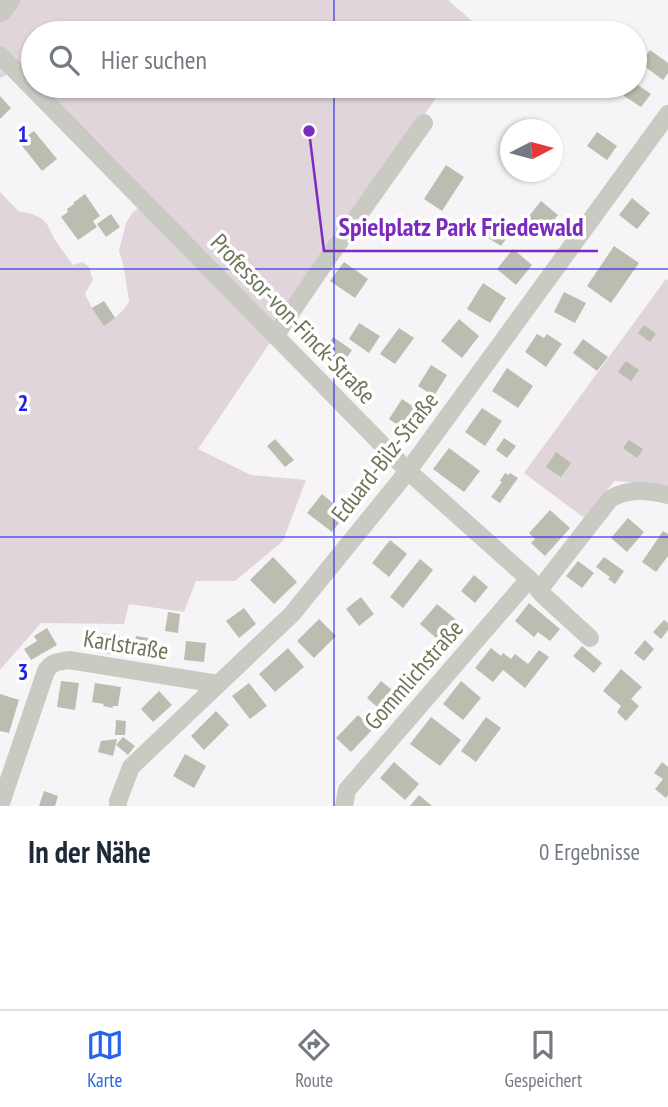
<!DOCTYPE html>
<html lang="de">
<meta charset="utf-8">
<style>
body{margin:0;font-family:"PT Sans Narrow",sans-serif;background:#f6f6f7;color:#1f2937}
.compass{position:absolute;left:500px;top:119px;width:63px;height:63px;border-radius:50%;background:#fff;box-shadow:0 2px 5px #0004;rotate:84deg}
.list{margin:0;padding:0;list-style:none}
h2{display:flex;justify-content:space-between;align-items:center;height:91px;margin:0;padding:0 28px;font-size:30px}
h2 small{font-size:23px;font-weight:400;color:#747a83}
.icon{flex:none;width:38px;height:38px;fill:none;stroke:currentColor;stroke-width:2;stroke-linecap:round;stroke-linejoin:round}
.map{position:relative;flex:none;width:668px;height:806px;overflow:hidden}
.search{position:absolute;background:#fff;box-shadow:0 2px 5px #0004;left:21px;right:21px;top:21px;height:77px;display:flex;align-items:center;gap:18px;box-sizing:border-box;padding:0 24px;border-radius:38px;color:#747a83;font-size:26px}
.sheet{height:203px;background:#fff}
nav{display:flex;justify-content:space-around;align-items:center;box-sizing:border-box;height:98px;border-top:2px solid #e0e1e3;background:#fff;font-size:19px;color:#747a83}
nav a{display:grid;justify-items:center;gap:4px}
nav .on{color:#2563eb}
.map>svg:first-child{display:block}
.green{fill:#dfd5db}
.building{fill:#bbbdb0}
.lines{fill:none;stroke-linecap:round;stroke-linejoin:round}
.minor{stroke:#c9cbc2;stroke-width:18}
.tertiary{stroke:#c9cbc2;stroke-width:21}
.grid{fill:none;stroke:#2420eb;stroke-width:2;stroke-opacity:0.55}
.labels{text-anchor:middle;stroke-width:7;stroke-linejoin:round;paint-order:stroke}
.street-label{font-size:24px;fill:#6e7558;stroke:#fff}
.grid-label{font-size:23px;text-anchor:middle;font-weight:bold;fill:#2420eb;stroke:#fff;stroke-width:7;stroke-linejoin:round;paint-order:stroke}
.leader{fill:none;stroke:#7b2cbf;stroke-width:2.5}
.callout-dot{fill:#7b2cbf;stroke:#fff;stroke-width:2.5}
.callout-label{font-size:26px;text-anchor:middle;font-weight:bold;fill:#7b2cbf;stroke:#fff;stroke-width:7;stroke-linejoin:round;paint-order:stroke}
</style>
<div class="map">
<svg width="668" height="806" viewBox="0 0 668 806">
<rect width="100%" height="100%" fill="#f7f4f7"/>
<g class="green">
<polygon points="10,0 448,0 481,29 479,33 33,33 33,86 444,86 198,449 251,475 306,480 283,541 235,581 196,581 184,612 129,604 124,624 41,623 0,670 0,192 18,211 32,214 41,218 47,224 55,240 73,265 83,262 89,267 93,280 85,294 92,308 104,301 115,318 125,308 129,301 124,268 119,251 126,223 132,213 141,206 13,72 0,78 0,12"/>
<polygon points="666,279 668,280 668,486 615,481 605,492 587,520 524,473"/>
</g>
<g class="building">
<polygon points="650,50 668,63 668,73 663,80 640,63"/>
<polygon points="635,83 651,94 641,107 618,92 622,86 635,86"/>
<polygon points="0,96 11,108 0,119"/>
<polygon points="34,131 57,159 42,171 19,142"/>
<polygon points="597,132 617,146 607,160 587,146"/>
<polygon points="446,165 464,177 442,211 424,199"/>
<polygon points="85,194 100,216 93,221 97,227 78,240 61,217 68,212 67,209 74,204 73,203"/>
<polygon points="632,198 650,213 637,229 619,215"/>
<polygon points="541,201 558,215 543,233 526,220"/>
<polygon points="111,214 120,227 106,237 97,224"/>
<polygon points="493,224 509,235 501,246 485,236"/>
<polygon points="614,246 639,263 611,303 587,286"/>
<polygon points="513,249 532,265 516,285 497,269"/>
<polygon points="344,262 368,279 355,298 330,281"/>
<polygon points="483,283 506,298 490,323 467,309"/>
<polygon points="564,292 586,303 575,323 554,312"/>
<polygon points="104,301 115,318 104,326 92,308"/>
<polygon points="459,319 479,336 462,358 441,341"/>
<polygon points="359,323 380,336 369,353 349,339"/>
<polygon points="644,325 656,334 650,342 638,333"/>
<polygon points="399,328 414,338 395,364 380,354"/>
<polygon points="537,334 544,338 547,334 562,344 546,367 525,352"/>
<polygon points="333,337 352,350 340,367 321,355"/>
<polygon points="583,339 608,357 597,371 573,353"/>
<polygon points="626,361 639,370 631,381 618,372"/>
<polygon points="431,365 447,375 434,396 418,386"/>
<polygon points="507,368 533,386 518,408 492,391"/>
<polygon points="402,399 424,414 411,434 389,419"/>
<polygon points="482,408 502,421 485,446 465,432"/>
<polygon points="504,438 516,446 507,458 496,450"/>
<polygon points="275,439 294,460 285,467 267,446"/>
<polygon points="629,440 643,449 637,458 623,448"/>
<polygon points="449,448 480,471 464,492 433,469"/>
<polygon points="556,452 571,463 561,477 546,467"/>
<polygon points="505,473 508,475 510,473 518,478 500,503 491,497 502,482 500,481"/>
<polygon points="322,494 346,514 332,532 307,513"/>
<polygon points="550,510 570,528 545,556 531,543 535,539 529,533"/>
<polygon points="628,518 644,532 627,552 611,538"/>
<polygon points="663,531 668,534 668,556 656,572 642,562"/>
<polygon points="390,540 407,554 389,577 372,563"/>
<polygon points="273,557 297,582 274,604 250,580"/>
<polygon points="604,557 624,571 615,584 608,579 610,577 596,567"/>
<polygon points="420,559 433,570 403,608 390,597"/>
<polygon points="578,561 594,573 582,588 566,576"/>
<polygon points="474,575 488,587 475,603 461,591"/>
<polygon points="361,597 374,614 359,626 346,609"/>
<polygon points="529,603 560,629 550,641 538,632 534,637 515,621"/>
<polygon points="437,604 459,622 442,643 420,624"/>
<polygon points="244,608 256,624 239,638 226,621"/>
<polygon points="168,612 180,614 178,633 165,631"/>
<polygon points="319,619 336,636 314,658 297,641"/>
<polygon points="664,620 668,623 668,630 661,639 653,632"/>
<polygon points="47,628 57,645 31,660 24,649 37,641 34,636"/>
<polygon points="99,633 120,636 117,655 96,652"/>
<polygon points="136,636 160,640 157,659 133,656"/>
<polygon points="645,640 654,649 644,661 634,653"/>
<polygon points="186,641 206,643 204,662 184,660"/>
<polygon points="582,646 602,663 594,673 573,656"/>
<polygon points="288,648 304,667 275,692 259,674"/>
<polygon points="491,648 501,656 503,653 511,659 515,654 528,664 539,650 549,657 525,688 503,670 493,682 475,668"/>
<polygon points="621,669 642,687 631,699 639,706 626,721 617,712 621,706 603,691"/>
<polygon points="61,681 79,683 75,710 57,707"/>
<polygon points="381,681 397,694 382,711 367,698"/>
<polygon points="461,681 481,698 463,720 443,704"/>
<polygon points="95,683 121,687 118,706 113,706 113,708 103,706 104,704 92,702"/>
<polygon points="249,683 267,706 250,719 232,696"/>
<polygon points="159,691 172,705 153,722 141,709"/>
<polygon points="0,694 19,700 9,733 0,731"/>
<polygon points="216,711 229,725 204,750 191,736"/>
<polygon points="358,715 373,729 351,752 336,738"/>
<polygon points="431,717 461,740 440,766 410,744"/>
<polygon points="486,717 501,728 476,762 461,751"/>
<polygon points="116,720 126,721 125,735 115,735"/>
<polygon points="123,737 135,746 128,755 116,745"/>
<polygon points="117,739 113,756 98,752 101,741"/>
<polygon points="185,754 206,766 194,788 173,776"/>
<polygon points="394,762 419,784 405,800 380,778"/>
<polygon points="662,762 668,767 668,795 666,798 655,789 663,779 654,773"/>
<polygon points="44,791 58,796 55,806 39,806"/>
<polygon points="419,795 432,806 410,806"/>
</g>
<g class="lines">
<g class="minor">
<polyline points="0,55 408,471 529,579 544,596 590,638"/>
<polyline points="275,336 328,258 424,123"/>
<path d="M539,590l71,-91c18,-11 38,-9 58,-4"/>
<path d="M0,806l46,-135c6,-10 13,-9 23,-11l149,24"/>
<polyline points="118,806 118,801 131,767 292,614 408,471 668,114"/>
<polyline points="344,806 347,790 529,579"/>
</g>
<polyline class="tertiary" points="0,12 10,0"/>
</g>
<path class="grid" d="M334,0v33M334,86v720M0,269h668M0,537h668"/>
<g class="labels">
<g class="street-label">
<text transform="translate(293 319) rotate(46)" y="8">Professor-von-Finck-Straße</text>
<text transform="translate(385 457) rotate(-52)" y="8">Eduard-Bilz-Straße</text>
<text transform="translate(126 645) rotate(9)" y="8">Karlstraße</text>
<text transform="translate(414 675) rotate(-49)" y="8">Gommlichstraße</text>
</g>
</g>
<g class="grid-label">
<text x="23" y="142">1</text>
<text x="23" y="411">2</text>
<text x="23" y="680">3</text>
</g>
<path class="leader" d="M309 131L324 251H598"/>
<circle class="callout-dot" cx="309" cy="131" r="7"/>
<g class="callout-label">
<text x="461" y="236">Spielplatz Park Friedewald</text>
</g>
</svg>
<svg class="compass" viewBox="-18 -18 36 36"><path d="M0-13l5 13h-10z" fill="#e53935"/><path d="M0 13l5-13h-10z" fill="#747a83"/></svg>
<div class="search"><svg class="icon" aria-label="search" viewBox="0 0 24 24"><circle cx="10" cy="10" r="6"/><path d="M15 15l6 6"/></svg>Hier suchen</div>
</div>
<section class="sheet">
<h2>In der Nähe<small>0 Ergebnisse</small></h2>
<ul class="list">
</ul>
</section>
<nav>
<a class="on"><svg class="icon" aria-label="map" viewBox="0 0 24 24"><path d="M3 6l6-2 6 2 6-2v14l-6 2-6-2-6 2zM9 4v14M15 6v14"/></svg>Karte</a>
<a><svg class="icon" aria-label="directions" viewBox="0 0 24 24"><path d="M12 3l9 9-9 9-9-9zM9 14v-3h6M13 9l2 2-2 2"/></svg>Route</a>
<a><svg class="icon" aria-label="saved" viewBox="0 0 24 24"><path d="M7 4h10v16l-5-4-5 4z"/></svg>Gespeichert</a>
</nav>
